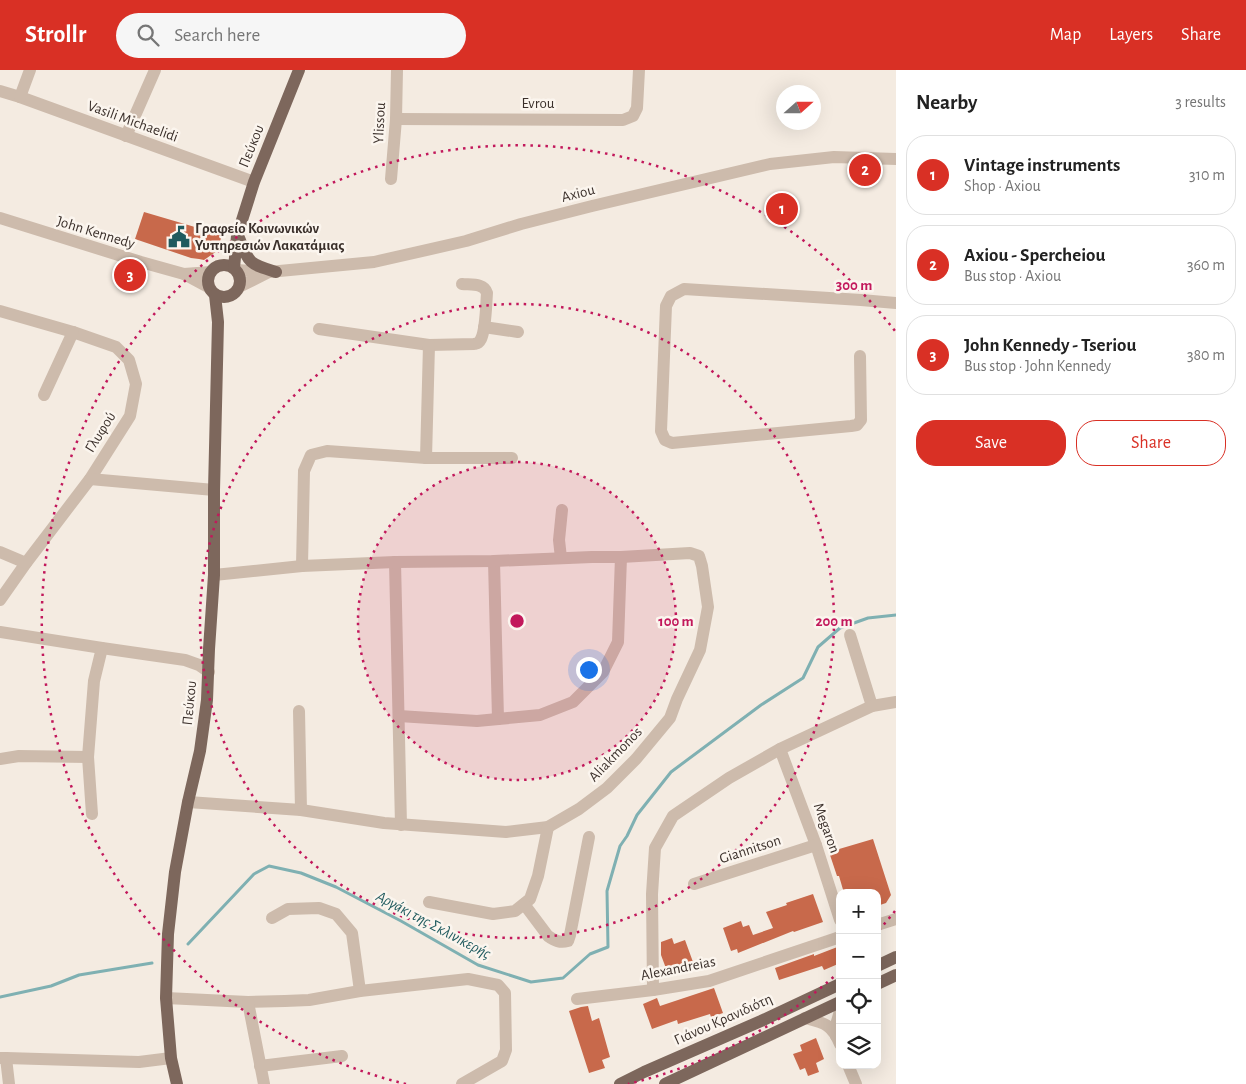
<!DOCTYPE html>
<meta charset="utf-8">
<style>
body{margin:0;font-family:"Alegreya Sans",sans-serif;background:#f6f6f6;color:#222}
.controls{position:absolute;right:15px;bottom:15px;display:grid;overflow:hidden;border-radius:10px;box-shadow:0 5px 20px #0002}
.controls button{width:45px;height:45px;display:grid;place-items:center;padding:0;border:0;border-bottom:1px solid #e0e0e0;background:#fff;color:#222;font:25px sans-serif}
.compass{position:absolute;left:776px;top:15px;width:45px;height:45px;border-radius:50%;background:#fff;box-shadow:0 5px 20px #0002;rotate:69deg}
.you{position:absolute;left:588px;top:599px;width:18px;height:18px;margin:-12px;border:4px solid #fff;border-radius:50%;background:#1a73e8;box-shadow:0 0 0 8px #1a73e833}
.badge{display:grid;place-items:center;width:32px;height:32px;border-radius:50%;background:#d93025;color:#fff;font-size:16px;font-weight:700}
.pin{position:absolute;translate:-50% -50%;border:2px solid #fff;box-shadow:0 1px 5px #0006}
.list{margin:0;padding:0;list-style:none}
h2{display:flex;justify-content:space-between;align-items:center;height:65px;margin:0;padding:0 20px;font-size:21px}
h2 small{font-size:16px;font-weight:400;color:#767676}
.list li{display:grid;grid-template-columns:32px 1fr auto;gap:15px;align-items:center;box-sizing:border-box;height:80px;margin:0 10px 10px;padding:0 10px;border:1px solid #e0e0e0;border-radius:20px}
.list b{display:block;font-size:19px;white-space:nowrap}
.list p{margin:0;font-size:16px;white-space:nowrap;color:#767676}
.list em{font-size:16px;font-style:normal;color:#767676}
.actions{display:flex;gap:10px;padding:15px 20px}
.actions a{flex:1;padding:11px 0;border:1px solid #d93025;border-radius:20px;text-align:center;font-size:18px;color:#d93025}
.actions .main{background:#d93025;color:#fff}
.icon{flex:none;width:28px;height:28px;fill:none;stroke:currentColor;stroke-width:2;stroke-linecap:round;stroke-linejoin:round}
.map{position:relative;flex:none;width:896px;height:1014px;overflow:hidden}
header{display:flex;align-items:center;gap:30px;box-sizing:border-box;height:70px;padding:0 25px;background:#d93025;color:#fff}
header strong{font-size:24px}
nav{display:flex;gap:28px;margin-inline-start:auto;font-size:18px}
.search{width:350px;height:45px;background:#f6f6f6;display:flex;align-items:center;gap:12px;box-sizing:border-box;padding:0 18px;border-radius:28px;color:#767676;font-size:19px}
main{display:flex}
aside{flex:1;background:#fff}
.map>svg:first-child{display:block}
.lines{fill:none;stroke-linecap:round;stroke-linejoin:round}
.stream{stroke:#7fb0b2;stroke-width:3}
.building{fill:#c8694b}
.minor{stroke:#cdbbac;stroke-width:12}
.major{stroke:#7d675c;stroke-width:12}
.ring{fill:none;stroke:#c2185b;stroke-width:2.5;stroke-dasharray:2.5 5}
.labels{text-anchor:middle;stroke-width:5;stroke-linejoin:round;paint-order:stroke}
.street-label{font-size:15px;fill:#3b302b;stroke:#fbf5ee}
.poi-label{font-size:15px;font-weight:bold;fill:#3b302b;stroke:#fbf5ee;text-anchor:start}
.water-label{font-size:16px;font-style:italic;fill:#1f5a5e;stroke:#fbf5ee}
.centre{fill:#c2185b;stroke:#fbf5ee;stroke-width:2.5}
.ring-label{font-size:15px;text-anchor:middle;font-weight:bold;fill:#c2185b;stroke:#fbf5ee;stroke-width:5;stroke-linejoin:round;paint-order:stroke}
</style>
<header>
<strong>Strollr</strong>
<div class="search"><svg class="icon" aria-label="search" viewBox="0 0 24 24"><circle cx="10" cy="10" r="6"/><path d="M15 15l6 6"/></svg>Search here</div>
<nav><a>Map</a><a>Layers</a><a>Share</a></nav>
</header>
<main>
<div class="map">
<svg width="896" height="1014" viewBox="0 0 896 1014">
<rect width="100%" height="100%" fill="#f4ebe1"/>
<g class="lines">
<g class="stream">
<polyline points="188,874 254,804 269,796 301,803 336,817 401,851 478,895 531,912 563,908 590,884 608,877 607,821 620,776 627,766 637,745 671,702 761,635 803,608 818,577 840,558 868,548 896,545"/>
<polyline points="0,927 51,916 79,905 152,893"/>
</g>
</g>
<g class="building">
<polygon points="144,142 222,165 217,181 204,190 199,189 191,188 135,169"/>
<polygon points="873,769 891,825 886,833 877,836 877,823 844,823 839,806 837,806 829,782"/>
<polygon points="813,824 823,852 794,862 793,861 738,883 737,879 731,881 723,858 741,851 743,857 749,855 753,865 773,858 766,842 787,835 786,833"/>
<polygon points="672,868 674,874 685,870 693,892 667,901 661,885 661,872"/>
<polygon points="840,876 840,889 836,891 838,894 824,900 822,896 779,910 775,898 814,884 814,886"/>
<polygon points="714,918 723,943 711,947 710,944 678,954 677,950 652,959 643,934 657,928 660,936"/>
<polygon points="588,936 592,951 599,948 610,987 602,990 605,998 589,1003 569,941 581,937"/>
<polygon points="816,968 824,989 816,993 819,1002 808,1006 805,998 800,1000 793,984 802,981 800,975"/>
</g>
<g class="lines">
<g class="minor">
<polyline points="0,21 20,27 254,112"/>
<polyline points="20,27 30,0"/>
<polyline points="396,49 623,50 633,46 637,38 639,0"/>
<polyline points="126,66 155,0"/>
<polyline points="391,109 396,49 397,0"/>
<polyline points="0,148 141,192 184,204 210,218"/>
<polyline points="236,200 269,202 374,192 466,171 521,154 592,136 770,94 834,87 896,89"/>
<polyline points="184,204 211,202"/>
<polyline points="239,217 269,202"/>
<polyline points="0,241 73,262 116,277 129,290 136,314 130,346 90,409 26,493 0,530"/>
<polyline points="484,257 518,262"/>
<path d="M319,259l110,16 45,-1c4,-1 5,-1 7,-5 5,-10 5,-34 6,-46 -3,-10 -16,-8 -25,-9"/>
<polyline points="860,286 861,350 857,355 851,356 672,373 665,370 661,361 666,236 671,226 684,219 861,230 896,233"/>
<polyline points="44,325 73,262"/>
<polyline points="426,388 429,275"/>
<polyline points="90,409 214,420"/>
<polyline points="0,482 26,493"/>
<polyline points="561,488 559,470 562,440"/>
<polyline points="494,491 498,649"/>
<polyline points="395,492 401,755"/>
<polyline points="302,496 304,401 311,385 327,381 426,388 512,388"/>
<polyline points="0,562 102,578 185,590 199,595 209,602"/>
<polyline points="850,565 872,636"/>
<polyline points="299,641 301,740"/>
<polyline points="399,646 477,651 540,645 573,632 603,602 618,572 621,487"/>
<polyline points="780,679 816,775 840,850"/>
<polyline points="0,689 19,686 88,687"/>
<polyline points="188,732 301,740 384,753 506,762 548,757 579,739 607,718 636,689 670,648 677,629 700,580 708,537 702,496 699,486 690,483 621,487 592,487 494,491 395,492 302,496 214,505"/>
<polyline points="92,744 88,687 94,611 102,578"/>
<polyline points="694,814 816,775"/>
<polyline points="429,832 493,844 515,841 530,829 538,806 548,757"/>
<path d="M524,834l24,32c7,5 12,7 20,5l2,-6 19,-98"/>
<polyline points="272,848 288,839 319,838 336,844 352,863 360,921"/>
<polyline points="877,855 896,849"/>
<polyline points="653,920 652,824 655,778 673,746 729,708 780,679 872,636 896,632"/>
<polyline points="166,928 248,932 285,931 309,930 360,921 468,909 498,915 505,923 506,980 502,991 462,1014"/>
<polyline points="577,929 653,920 709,911 840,867"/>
<polyline points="248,932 264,1014"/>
<path d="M805,948c19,5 27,6 35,26"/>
<polyline points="836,966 836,955 840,941"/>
<polyline points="0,988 6,988 9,1014"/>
<polyline points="6,988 139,992 171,988"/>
<polyline points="848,995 856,1014"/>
<polyline points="260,996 342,986"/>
</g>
<g class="major">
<path d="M239,168c10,26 11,26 37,34"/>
<circle cx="224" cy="211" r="16"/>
<polyline points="234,198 237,166 254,112 299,0"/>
<polyline points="877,896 896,887"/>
<polyline points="877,914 896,905"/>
<polyline points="177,1014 171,988 166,928 168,864 175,802 188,732 200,681 207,630 209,579 214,505 214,420 218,252 215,225"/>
<polyline points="620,1014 644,1002 761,951 840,914"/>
<polyline points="665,1014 840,932"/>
</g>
</g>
<circle cx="517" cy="551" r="159" fill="#c2185b" fill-opacity=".12"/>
<g class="ring">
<circle cx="517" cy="551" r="159"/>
<circle cx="517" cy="551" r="317"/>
<path d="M895 841A476 476 0 0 1 879 860M839 902A476 476 0 0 1 628 1014M406 1014A476 476 0 1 1 895 261"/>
</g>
<defs>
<g id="civic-bare" transform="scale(1.725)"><path d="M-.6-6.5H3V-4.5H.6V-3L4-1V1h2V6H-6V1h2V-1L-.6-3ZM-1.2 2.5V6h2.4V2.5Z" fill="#1f5a5e" stroke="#fbf5ee" stroke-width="2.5" paint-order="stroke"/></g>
</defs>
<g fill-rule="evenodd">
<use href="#civic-bare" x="179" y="167"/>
</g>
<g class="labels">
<g class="street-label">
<text x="538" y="38">Evrou</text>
<text transform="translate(133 51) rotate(20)" y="5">Vasili Michaelidi</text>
<text transform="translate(379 53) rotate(-87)" y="5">Ylissou</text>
<text transform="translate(251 76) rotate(-68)" y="5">Πεύκου</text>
<text transform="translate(578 123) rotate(-14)" y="5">Axiou</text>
<text transform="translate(96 162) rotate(17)" y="5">John Kennedy</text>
<text transform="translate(100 362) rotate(-58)" y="5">Γλυφού</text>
<text transform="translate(189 633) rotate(-84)" y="5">Πεύκου</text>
<text transform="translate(615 684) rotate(-46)" y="5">Aliakmonos</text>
<text transform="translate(827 758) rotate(70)" y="5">Megaron</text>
<text transform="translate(750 779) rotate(-18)" y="5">Giannitson</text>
<text transform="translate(678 898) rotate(-11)" y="5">Alexandreias</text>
<text transform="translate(723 949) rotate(-24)" y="5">Γιάνου Κρανιδιότη</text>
</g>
<g class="poi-label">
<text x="195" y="163">Γραφείο Κοινωνικών<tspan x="195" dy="17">Υυπηρεσιών Λακατάμιας</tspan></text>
</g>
<g class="water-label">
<text transform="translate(434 854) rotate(28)" y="6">Αργάκι της Σκλινικερής</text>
</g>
</g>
<circle cx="517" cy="551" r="8" class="centre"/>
<g class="ring-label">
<text x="854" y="220">300 m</text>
<text x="676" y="556">100 m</text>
<text x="834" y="556">200 m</text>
</g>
</svg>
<div class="controls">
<button>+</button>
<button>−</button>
<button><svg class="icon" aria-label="locate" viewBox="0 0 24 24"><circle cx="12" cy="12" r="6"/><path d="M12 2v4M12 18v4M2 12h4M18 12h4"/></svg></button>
<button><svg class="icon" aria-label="layers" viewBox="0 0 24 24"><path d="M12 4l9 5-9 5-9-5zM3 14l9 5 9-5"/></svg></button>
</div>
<svg class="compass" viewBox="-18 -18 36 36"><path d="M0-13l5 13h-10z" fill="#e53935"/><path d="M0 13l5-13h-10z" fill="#767676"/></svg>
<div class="you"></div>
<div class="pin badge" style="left:782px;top:139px">1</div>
<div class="pin badge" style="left:865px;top:100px">2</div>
<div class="pin badge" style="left:130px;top:205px">3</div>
</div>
<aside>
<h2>Nearby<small>3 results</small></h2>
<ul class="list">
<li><span class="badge">1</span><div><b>Vintage instruments</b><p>Shop · Axiou</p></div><em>310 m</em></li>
<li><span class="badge">2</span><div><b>Axiou - Spercheiou</b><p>Bus stop · Axiou</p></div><em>360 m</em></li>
<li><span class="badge">3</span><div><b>John Kennedy - Tseriou</b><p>Bus stop · John Kennedy</p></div><em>380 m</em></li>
</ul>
<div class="actions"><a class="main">Save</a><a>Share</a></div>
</aside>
</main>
